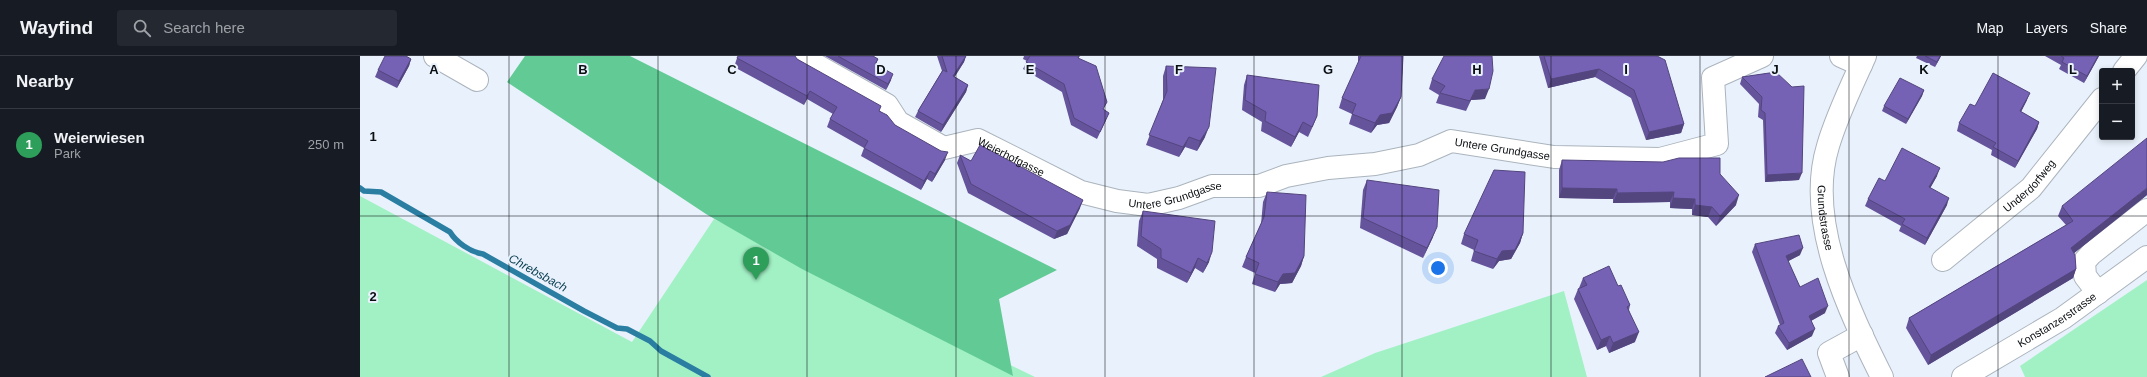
<!DOCTYPE html>
<meta charset="utf-8">
<style>
body{margin:0;font-family:Arial,sans-serif;background:#242831;color:#f1f3f6}
.controls{position:absolute;right:12px;top:12px;display:grid;overflow:hidden;border-radius:4px;box-shadow:0 2px 6px #0003}
.controls button{width:36px;height:36px;display:grid;place-items:center;padding:0;border:0;border-bottom:1px solid #363941;background:#171b24;color:#f1f3f6;font:20px sans-serif}
.you{position:absolute;left:1078px;top:212px;width:14px;height:14px;margin:-10px;border:3px solid #fff;border-radius:50%;background:#1a73e8;box-shadow:0 0 0 6px #1a73e833}
.badge{display:grid;place-items:center;width:26px;height:26px;border-radius:50%;background:#b45309;color:#fff;font-size:13px;font-weight:700}
.pin{position:absolute;translate:-50% -33px;filter:drop-shadow(0 1px 2px #0008)}
.pin::after{content:'';position:absolute;top:21px;width:14px;height:12px;background:inherit;clip-path:polygon(0 0,100% 0,50% 100%)}
.list{margin:0;padding:0;list-style:none}
h2{display:flex;justify-content:space-between;align-items:center;height:52px;margin:0;padding:0 16px;font-size:17px}
h2 small{font-size:13px;font-weight:400;color:#9ea1a6}
.list li{display:grid;grid-template-columns:26px 1fr auto;gap:12px;align-items:center;box-sizing:border-box;height:72px;padding:0 16px;border-top:1px solid #363941}
.list b{display:block;font-size:15px;white-space:nowrap}
.list p{margin:0;font-size:13px;white-space:nowrap;color:#9ea1a6}
.list em{font-size:13px;font-style:normal;color:#9ea1a6}
.icon{flex:none;width:22px;height:22px;fill:none;stroke:currentColor;stroke-width:2;stroke-linecap:round;stroke-linejoin:round}
.map{position:relative;flex:none;width:1787px;height:321px;overflow:hidden}
header{display:flex;align-items:center;gap:24px;box-sizing:border-box;height:56px;padding:0 20px;background:#171b24;border-bottom:1px solid #363941}
header strong{font-size:19px}
nav{display:flex;gap:22px;margin-inline-start:auto;font-size:14px}
.search{width:280px;height:36px;background:#242831;display:flex;align-items:center;gap:10px;box-sizing:border-box;padding:0 14px;border-radius:4px;color:#9ea1a6;font-size:15px}
main{display:flex}
aside{flex:1;background:#171b24}
.map>svg:first-child{display:block}
.green{fill:#a2f1c5}
.forest{fill:#62cb95}
.lines{fill:none;stroke-linecap:round;stroke-linejoin:round}
.stream{stroke:#297ea2;stroke-width:5.5}
.minor-casing{stroke:#abb4bd;stroke-width:24}
.major-casing{stroke:#abb4bd;stroke-width:24}
.minor{stroke:#fff;stroke-width:22}
.major{stroke:#fff;stroke-width:22}
.wall{fill:#65549b}
.shaded-wall{fill:#53457e}
.building{fill:#7662b4;stroke:#53457e}
.grid{fill:none;stroke:#0c0f12;stroke-width:1;stroke-opacity:0.55}
.labels{text-anchor:middle;stroke-width:4;stroke-linejoin:round;paint-order:stroke}
.street-label{font-size:11px;fill:#0c0f12;stroke:#e9f2fc}
.water-label{font-size:12px;font-style:italic;fill:#083c50;stroke:#e9f2fc}
.grid-label{font-size:13px;text-anchor:middle;font-weight:bold;fill:#0c0f12;stroke:#e9f2fc;stroke-width:4;stroke-linejoin:round;paint-order:stroke}
</style>
<header>
<strong>Wayfind</strong>
<div class="search"><svg class="icon" aria-label="search" viewBox="0 0 24 24"><circle cx="10" cy="10" r="6"/><path d="M15 15l6 6"/></svg>Search here</div>
<nav><a>Map</a><a>Layers</a><a>Share</a></nav>
</header>
<main>
<aside>
<h2>Nearby<small></small></h2>
<ul class="list">
<li><span class="badge" style="background:#2e9e5b">1</span><div><b>Weierwiesen</b><p>Park</p></div><em>250 m</em></li>
</ul>
</aside>
<div class="map">
<svg width="1787" height="321" viewBox="0 0 1787 321">
<rect width="100%" height="100%" fill="#e9f2fc"/>
<g class="green">
<polygon points="0,140 272,286 354,163 675,321 0,321"/>
<polygon points="1787,224 1787,321 1665,321 1660,310"/>
<polygon points="1204,235 1227,321 961,321 1015,297"/>
</g>
<polygon class="forest" points="165,0 270,0 697,214 639,243 653,320 442,213 346,158 147,26"/>
<g class="lines">
<path class="stream" d="M0,132l4,3 17,1 69,40c6,10 20,20 33,22l101,57 33,17 10,1 23,12 11,10 47,26"/>
<g class="minor-casing">
<g id="minor">
<polyline points="75,0 117,24"/>
<path id="s1" d="M440,0l87,49 11,17 46,26 34,-8 103,52 36,9 31,4 31,-7 33,-12h47l27,-10 42,-8 47,-4 44,-9 32,-14 103,16 106,2 57,-15 -4,-66 49,-22"/>
<polyline points="1481,0 1501,9"/>
<path id="s2" d="M1505,0c-13,29 -28,59 -37,90 -23,75 21,165 54,231"/>
<polyline points="1764,15 1776,0"/>
<path id="s3" d="M1583,204l88,-72 71,-89"/>
<polyline points="1738,237 1725,220 1724,206 1731,198 1787,154"/>
<polyline points="1478,321 1469,297 1502,279"/>
</g>
</g>
<g class="major-casing">
<g id="major">
<path id="s4" d="M1603,321l100,-59 84,-61"/>
</g>
</g>
<use href="#minor" class="minor"/>
<use href="#major" class="major"/>
</g>
<g class="wall">
<polygon points="465,0 513,0 518,3 516,9 531,24 526,34"/>
<polygon points="577,0 606,0 604,6 594,21 608,29 606,36 581,76 555,61 558,55 582,15"/>
<polygon points="664,0 720,0 718,2 744,54 746,64 737,83 711,69 702,36 663,13 667,5 663,3"/>
<polygon points="998,0 1043,0 1041,41 1037,51 1029,67 1017,69 1011,77 989,68 992,58 979,52 982,42 998,9"/>
<polygon points="1179,0 1297,0 1324,68 1321,77 1286,84 1271,42 1235,21 1188,32"/>
<polygon points="1557,0 1581,0 1575,11 1556,2"/>
<polygon points="1685,0 1739,0 1724,27 1699,13 1701,9"/>
<polygon points="377,2 437,3 520,55 535,69 585,104 572,126 567,123 561,134 501,100 504,92 467,71 470,63 473,58 447,43 444,49 374,11"/>
<polygon points="51,3 49,10 37,32 15,21 18,14"/>
<polygon points="806,10 845,81 837,95 825,91 819,101 786,89 803,44 803,20"/>
<polygon points="1416,16 1439,124 1405,126 1403,64 1398,61 1399,48 1380,28 1382,21"/>
<polygon points="887,19 957,60 953,70 948,81 939,76 931,91 901,75 902,66 882,54 884,29"/>
<polygon points="1072,23 1125,43 1111,44 1106,55 1076,47 1079,39 1069,33"/>
<polygon points="1564,34 1562,40 1546,68 1522,55 1524,50"/>
<polygon points="1667,44 1661,56 1679,66 1677,73 1655,112 1631,99 1632,94 1597,75 1599,67 1615,50"/>
<polygon points="600,99 611,105 720,152 707,178 694,183 608,137 597,107"/>
<polygon points="1202,104 1360,118 1376,149 1356,170 1348,161 1332,159 1332,153 1310,152 1310,146 1253,147 1253,143 1199,142 1199,114"/>
<polygon points="1577,120 1570,132 1587,149 1565,189 1539,175 1541,170 1505,150 1508,143 1525,125"/>
<polygon points="1007,124 1073,181 1063,202 1000,172 1003,134"/>
<polygon points="907,136 944,200 941,210 932,227 920,228 915,236 892,228 895,217 882,211 886,201 901,168 903,146"/>
<polygon points="1787,139 1714,197 1716,213 1713,222 1568,309 1546,272 1549,262 1706,169 1698,160 1702,150"/>
<polygon points="783,155 849,206 843,217 835,212 827,227 797,212 797,203 777,190 779,165"/>
<polygon points="1163,177 1160,187 1151,203 1139,205 1133,213 1111,205 1114,194 1101,188 1104,178"/>
<polygon points="1395,188 1440,199 1428,205 1440,231 1465,257 1451,265 1452,280 1427,294 1415,277 1418,270 1420,269 1392,196"/>
<polygon points="1223,222 1258,230 1270,249 1269,254 1275,286 1249,297 1246,290 1237,294 1214,243 1218,233 1220,232 1219,232"/>
</g>
<g class="shaded-wall">
<polygon points="606,0 604,6 591,27 593,20"/>
<polygon points="1580,0 1581,0 1575,11 1577,6"/>
<polygon points="1738,0 1739,0 1724,27 1727,20"/>
<polygon points="51,3 49,10 37,32 39,25"/>
<polygon points="1239,13 1235,21 1188,32 1191,23"/>
<polygon points="533,18 531,24 526,34 528,28"/>
<polygon points="608,29 606,36 581,76 583,69"/>
<polygon points="1129,33 1125,43 1111,44 1106,55 1115,34"/>
<polygon points="1564,34 1562,40 1546,68 1548,63"/>
<polygon points="450,35 447,43 444,49 447,40"/>
<polygon points="1670,37 1667,44 1657,63 1660,55"/>
<polygon points="1041,41 1037,51 1029,67 1017,69 1011,77 1015,67 1020,59"/>
<polygon points="943,66 939,76 931,91 935,81"/>
<polygon points="1679,66 1677,73 1655,112 1658,105"/>
<polygon points="1324,68 1321,77 1286,84 1289,76"/>
<polygon points="849,71 845,81 837,95 840,85"/>
<polygon points="829,81 825,91 819,101 823,91"/>
<polygon points="588,96 585,104 572,126 575,118"/>
<polygon points="1580,112 1577,120 1567,138 1569,131"/>
<polygon points="570,115 567,123 561,134 564,125"/>
<polygon points="1442,117 1439,124 1405,126 1407,119"/>
<polygon points="1202,132 1257,133 1253,143 1199,142"/>
<polygon points="1787,132 1787,139 1708,202 1711,192"/>
<polygon points="1314,136 1310,146 1253,147 1257,137"/>
<polygon points="1379,139 1376,149 1356,170 1360,160"/>
<polygon points="1313,142 1335,143 1332,153 1310,152"/>
<polygon points="1589,142 1587,149 1565,189 1567,182"/>
<polygon points="723,144 720,152 707,178 694,183 697,175"/>
<polygon points="1335,149 1352,151 1348,161 1332,159"/>
<polygon points="1077,171 1073,181 1063,202 1067,192"/>
<polygon points="1163,177 1160,187 1151,203 1139,205 1133,213 1137,203 1142,195"/>
<polygon points="1443,192 1440,199 1423,208 1426,200"/>
<polygon points="852,196 849,206 843,217 847,207"/>
<polygon points="944,200 941,210 932,227 920,228 915,236 918,226 923,218"/>
<polygon points="838,202 835,212 827,227 831,217"/>
<polygon points="1716,213 1713,222 1568,309 1571,299"/>
<polygon points="1468,250 1465,257 1447,267 1449,260"/>
<polygon points="1455,273 1452,280 1427,294 1429,287"/>
<polygon points="1279,276 1275,286 1249,297 1253,287"/>
<polygon points="1250,280 1246,290 1237,294 1241,284"/>
</g>
<g class="building">
<polygon points="25,0 46,0 51,3 39,25 18,14"/>
<polygon points="378,0 435,0 437,3 521,50 519,55 527,59 535,69 581,95 588,96 575,118 570,115 564,125 504,92 508,85 470,63 477,51 450,35 447,40 377,2"/>
<polygon points="478,0 513,0 518,3 515,8 533,18 528,28"/>
<polygon points="582,0 606,0 593,20 608,29 583,69 558,55 583,14 587,16"/>
<polygon points="670,0 719,0 718,2 736,10 747,46 743,53 749,57 740,76 714,62 704,28 666,6"/>
<polygon points="1001,0 1043,0 1041,41 1032,57 1020,59 1015,67 992,58 996,48 982,42"/>
<polygon points="1084,0 1132,0 1133,15 1129,33 1115,34 1110,45 1080,37 1085,30 1072,23"/>
<polygon points="1184,0 1297,0 1305,4 1324,68 1289,76 1274,34 1239,13 1191,23"/>
<polygon points="1565,0 1580,0 1577,6"/>
<polygon points="1701,0 1738,0 1727,20 1702,6 1704,2"/>
<polygon points="806,10 856,12 849,71 840,85 829,81 823,91 789,79 807,35"/>
<polygon points="1416,16 1432,31 1444,30 1442,117 1407,119 1405,57 1401,54 1402,41 1382,21"/>
<polygon points="1633,17 1670,37 1660,55 1679,66 1658,105 1633,91 1636,87 1599,67 1610,48 1615,50"/>
<polygon points="887,19 959,29 957,60 952,71 943,66 935,81 905,65 906,56 885,44"/>
<polygon points="1540,22 1564,34 1548,63 1524,50"/>
<polygon points="1787,82 1787,132 1711,192 1715,199 1716,213 1571,299 1549,262 1713,165 1702,150"/>
<polygon points="620,89 723,144 710,169 697,175 611,128 600,99 611,105"/>
<polygon points="1542,92 1580,112 1569,131 1589,142 1567,182 1542,168 1545,163 1508,143 1519,122 1525,125"/>
<polygon points="1319,102 1360,102 1360,118 1379,139 1360,160 1352,151 1335,149 1335,143 1313,142 1314,136 1257,137 1257,133 1202,132 1202,104 1303,106"/>
<polygon points="1134,114 1165,116 1163,177 1155,194 1142,195 1137,203 1114,195 1118,184 1104,178"/>
<polygon points="1007,124 1079,134 1077,171 1067,192 1003,162"/>
<polygon points="907,136 946,139 944,200 935,217 923,218 918,226 895,218 899,207 886,201 904,161"/>
<polygon points="783,155 855,165 852,196 847,207 838,202 831,217 801,202 801,193 781,180"/>
<polygon points="1439,179 1443,192 1426,200 1440,231 1458,222 1468,250 1449,260 1455,273 1429,287 1418,270 1424,267 1395,188"/>
<polygon points="1249,210 1258,230 1261,229 1270,249 1267,251 1279,276 1253,287 1250,280 1241,284 1218,233 1227,229 1223,222"/>
<polygon points="1442,303 1451,321 1405,321"/>
</g>
<path class="grid" d="M149,0v321M298,0v321M447,0v321M596,0v321M745,0v321M894,0v321M1042,0v321M1191,0v321M1340,0v321M1489,0v321M1638,0v321M0,160h1787"/>
<g class="labels">
<g class="street-label">
<text dy="4" stroke="none"><textPath href="#s1" startOffset="756">Untere Grundgasse</textPath></text>
<text dy="4" stroke="none"><textPath href="#s1" startOffset="245">Weierhofgasse</textPath></text>
<text dy="4" stroke="none"><textPath href="#s3" startOffset="114">Underdorfweg</textPath></text>
<text dy="4" stroke="none"><textPath href="#s1" startOffset="420">Untere Grundgasse</textPath></text>
<text dy="4" stroke="none"><textPath href="#s2" startOffset="170">Grundstrasse</textPath></text>
<text dy="4" stroke="none"><textPath href="#s4" startOffset="110">Konstanzerstrasse</textPath></text>
</g>
<g class="water-label">
<text transform="translate(178 217) rotate(29)" y="4">Chrebsbach</text>
</g>
</g>
<g class="grid-label">
<text x="74" y="18">A</text>
<text x="223" y="18">B</text>
<text x="372" y="18">C</text>
<text x="521" y="18">D</text>
<text x="670" y="18">E</text>
<text x="819" y="18">F</text>
<text x="968" y="18">G</text>
<text x="1117" y="18">H</text>
<text x="1266" y="18">I</text>
<text x="1415" y="18">J</text>
<text x="1564" y="18">K</text>
<text x="1713" y="18">L</text>
<text x="13" y="85">1</text>
<text x="13" y="245">2</text>
</g>
</svg>
<div class="controls">
<button>+</button>
<button>−</button>
</div>
<div class="you"></div>
<div class="pin badge" style="left:396px;top:224px;background:#2e9e5b">1</div>
</div>
</main>
